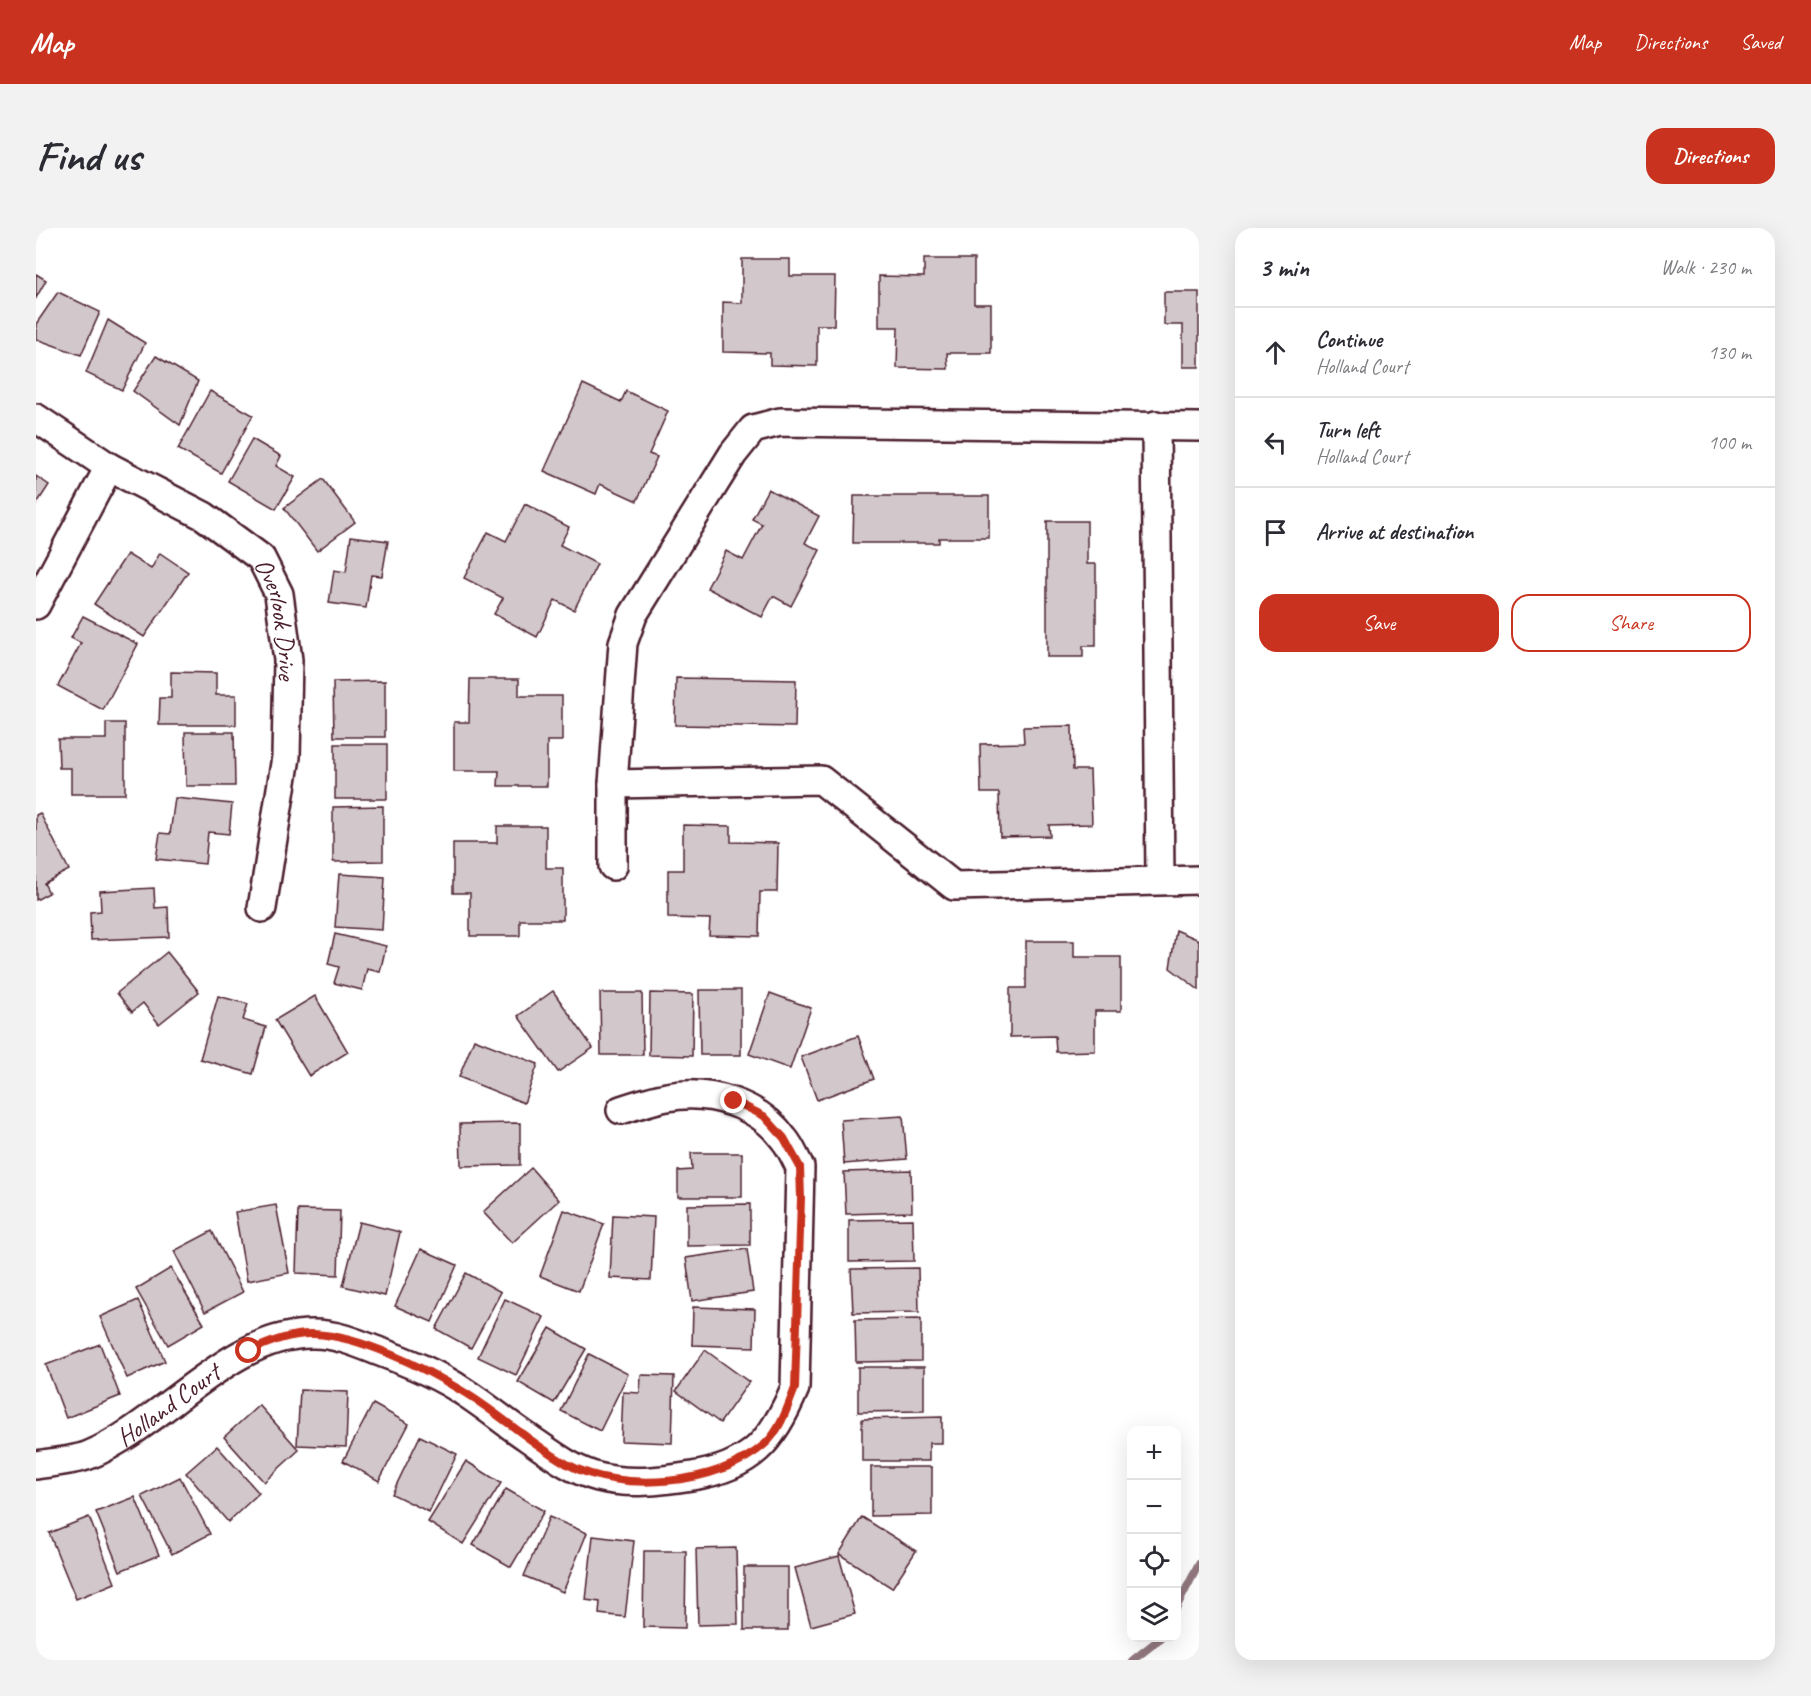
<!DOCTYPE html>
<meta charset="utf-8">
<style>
body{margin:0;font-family:Caveat,sans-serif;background:#f2f2f3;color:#2b2b33}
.controls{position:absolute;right:18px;bottom:18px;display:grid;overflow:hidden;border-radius:12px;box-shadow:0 6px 24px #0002}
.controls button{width:54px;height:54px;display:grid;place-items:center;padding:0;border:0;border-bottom:2px solid #e1e1e2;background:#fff;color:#2b2b33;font:30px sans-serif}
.stop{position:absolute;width:18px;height:18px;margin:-14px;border:4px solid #c8321e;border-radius:50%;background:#fff}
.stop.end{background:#c8321e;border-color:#fff;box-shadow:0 2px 6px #0008}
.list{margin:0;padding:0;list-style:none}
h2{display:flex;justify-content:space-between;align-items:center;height:78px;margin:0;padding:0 24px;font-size:26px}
h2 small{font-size:20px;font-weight:400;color:#7c7c81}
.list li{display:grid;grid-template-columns:39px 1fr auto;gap:18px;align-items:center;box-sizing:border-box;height:90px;padding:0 24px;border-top:2px solid #e1e1e2}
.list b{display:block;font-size:22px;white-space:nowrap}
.list p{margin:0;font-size:20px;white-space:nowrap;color:#7c7c81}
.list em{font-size:20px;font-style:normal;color:#7c7c81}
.actions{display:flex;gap:12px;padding:18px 24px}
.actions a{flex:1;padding:14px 0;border:2px solid #c8321e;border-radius:18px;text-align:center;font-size:21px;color:#c8321e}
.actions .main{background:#c8321e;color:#fff}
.icon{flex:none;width:33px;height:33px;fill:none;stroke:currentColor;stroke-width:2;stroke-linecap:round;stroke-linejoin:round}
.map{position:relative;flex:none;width:1163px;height:1432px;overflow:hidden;border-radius:18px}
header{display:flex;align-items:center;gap:36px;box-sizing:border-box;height:84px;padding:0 30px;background:#c8321e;color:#fff}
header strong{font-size:28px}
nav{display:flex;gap:33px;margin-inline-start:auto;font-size:21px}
.intro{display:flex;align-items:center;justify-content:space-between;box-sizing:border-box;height:144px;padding:0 36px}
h1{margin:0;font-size:42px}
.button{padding:15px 27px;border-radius:18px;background:#c8321e;color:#fff;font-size:21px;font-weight:700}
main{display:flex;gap:36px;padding:0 36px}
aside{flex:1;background:#fff;border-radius:18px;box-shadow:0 6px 24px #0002}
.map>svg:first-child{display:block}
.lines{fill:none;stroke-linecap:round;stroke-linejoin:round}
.stream{stroke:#91787e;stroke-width:8}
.building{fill:#d2c7cb;stroke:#4a1f2b;stroke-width:1.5}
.minor-casing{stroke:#4a1f2b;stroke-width:32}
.minor{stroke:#fff;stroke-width:27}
.route{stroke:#c8321e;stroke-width:8}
.labels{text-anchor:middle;stroke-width:4.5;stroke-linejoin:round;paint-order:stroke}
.street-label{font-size:26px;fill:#4a1f2b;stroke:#fff}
</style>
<header>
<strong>Map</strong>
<nav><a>Map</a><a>Directions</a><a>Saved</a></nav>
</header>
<div class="intro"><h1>Find us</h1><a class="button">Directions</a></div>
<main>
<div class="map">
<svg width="1163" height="1432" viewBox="0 0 1163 1432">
<rect width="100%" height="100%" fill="#fff"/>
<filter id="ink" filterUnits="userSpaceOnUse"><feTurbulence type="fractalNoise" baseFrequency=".0167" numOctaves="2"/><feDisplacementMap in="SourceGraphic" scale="12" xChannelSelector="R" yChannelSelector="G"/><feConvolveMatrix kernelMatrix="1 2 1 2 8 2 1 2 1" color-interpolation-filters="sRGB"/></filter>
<g filter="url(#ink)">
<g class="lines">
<g class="stream">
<polyline points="1140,1380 1163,1336"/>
<polyline points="1097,1432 1125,1410"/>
</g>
</g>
<g class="building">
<polygon points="706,31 754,31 754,48 799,48 798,97 781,97 781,138 734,137 734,125 687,124 687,74 706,75"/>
<polygon points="888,31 938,31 938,76 955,76 955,125 911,125 912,141 861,140 862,99 843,99 843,48 888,49"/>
<polygon points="0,46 10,52 0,70"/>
<polygon points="22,64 64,84 45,127 0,111 0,96"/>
<polygon points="1128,64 1163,64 1163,139 1147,139 1147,97 1128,97"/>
<polygon points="72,92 109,115 86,162 50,145"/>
<polygon points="120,128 162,153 144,197 97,163"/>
<polygon points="547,156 585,174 590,163 632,183 613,226 621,229 601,273 564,256 560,266 508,243"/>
<polygon points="174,163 217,187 185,245 142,221"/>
<polygon points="216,211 245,228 240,238 259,249 240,281 192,253"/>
<polygon points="0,248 13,257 0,277"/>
<polygon points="287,251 319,294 281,323 248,280"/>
<polygon points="732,261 783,288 769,315 784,322 755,378 737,368 726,389 671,360 690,323 707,332 726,296 716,291"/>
<polygon points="818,268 953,268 953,310 903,310 903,315 817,315"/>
<polygon points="489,276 533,299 524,317 561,336 538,382 519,372 501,409 458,386 467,370 428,350 452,304 470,313"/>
<polygon points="1011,293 1051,293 1051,336 1060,336 1060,418 1047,418 1047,429 1011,429"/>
<polygon points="315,308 352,313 346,348 335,347 330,380 293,375 298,342 310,344"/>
<polygon points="124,325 152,344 108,409 58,376 91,326 115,341"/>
<polygon points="47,388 102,416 67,482 22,458 45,415 35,410"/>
<polygon points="135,444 180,445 180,467 200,467 200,497 123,497 124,470 135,470"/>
<polygon points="640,450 760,452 759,499 639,497"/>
<polygon points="434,451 483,451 483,468 526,468 526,513 511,513 511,558 462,558 463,543 418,543 418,494 433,494"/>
<polygon points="349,453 349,509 298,509 297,454"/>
<polygon points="70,495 89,495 89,566 35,566 35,540 23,540 22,511 70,511"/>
<polygon points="1036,498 1037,542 1054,542 1056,596 1013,597 1014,608 964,609 963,565 945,565 944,516 988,515 987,499"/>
<polygon points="149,504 198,504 199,558 150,558"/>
<rect x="299" y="516" width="52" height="55"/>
<polygon points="139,570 196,576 193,606 172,604 169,636 120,631 124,605 134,606"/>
<polygon points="347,578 347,633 297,634 297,579"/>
<polygon points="4,585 33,642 8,655 13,665 0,672 0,587"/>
<polygon points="647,597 695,598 695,614 742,615 741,664 724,664 723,708 673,707 674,691 632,690 632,642 647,642"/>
<polygon points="461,598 510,598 510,640 527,640 527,692 484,692 484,708 434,708 434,665 417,665 417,615 461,615"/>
<polygon points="303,646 349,649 346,702 299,699"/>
<polygon points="118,660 119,680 132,679 133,709 55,712 54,684 65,683 64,663"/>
<polygon points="1140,702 1163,712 1163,762 1134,740"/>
<polygon points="299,706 350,718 344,744 331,741 326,762 298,755 303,739 292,736"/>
<polygon points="990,713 1038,713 1038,729 1085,729 1085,783 1059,783 1059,823 1020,824 1019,808 974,809 974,760 990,760"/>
<polygon points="131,724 163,764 123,796 107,775 96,784 81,765"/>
<polygon points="663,762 705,762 705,827 664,827"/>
<polygon points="517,763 557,820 522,844 482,788"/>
<polygon points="564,765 606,765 607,827 565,827"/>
<polygon points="614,765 657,766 656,828 613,827"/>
<polygon points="734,765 775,780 754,841 713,826"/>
<polygon points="182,768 212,776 207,792 230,799 217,846 164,831"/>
<polygon points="279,768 312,824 273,848 239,792"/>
<polygon points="822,808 838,851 781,872 765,829"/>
<polygon points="438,811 502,836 488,875 423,849"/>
<polygon points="867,888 871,931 808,936 805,892"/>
<polygon points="484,895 484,937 425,938 424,896"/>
<polygon points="655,925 706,925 706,969 642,969 642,943 656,942"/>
<polygon points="495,940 523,972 476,1015 447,984"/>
<polygon points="875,942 876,984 810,986 808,944"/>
<polygon points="714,976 714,1017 651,1018 651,977"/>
<polygon points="240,977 253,1045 211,1053 199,984"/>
<polygon points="262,982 304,983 302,1047 260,1045"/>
<polygon points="528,982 568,996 543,1063 504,1048"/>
<polygon points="577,987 618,989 615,1052 574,1050"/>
<polygon points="877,991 878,1033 813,1034 813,992"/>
<polygon points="323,994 364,1004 349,1068 307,1058"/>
<polygon points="176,1003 207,1064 169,1084 138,1023"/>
<polygon points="385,1021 421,1037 396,1094 359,1078"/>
<polygon points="711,1021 717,1064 656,1073 650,1030"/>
<polygon points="135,1040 168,1096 132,1117 100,1061"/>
<polygon points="882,1040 883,1084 817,1085 815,1041"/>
<polygon points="430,1045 465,1064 435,1120 400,1101"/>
<polygon points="469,1071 508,1089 480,1147 442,1129"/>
<polygon points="102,1072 129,1133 91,1150 64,1089"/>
<polygon points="657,1079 719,1081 718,1119 656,1117"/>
<polygon points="885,1091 885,1133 820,1134 819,1092"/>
<polygon points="514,1100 550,1121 518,1175 482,1154"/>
<polygon points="64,1116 84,1168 30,1190 10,1137"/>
<polygon points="669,1122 713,1154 684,1195 640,1163"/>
<polygon points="553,1126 592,1146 564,1203 525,1183"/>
<polygon points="822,1139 888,1139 888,1183 822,1184"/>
<polygon points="605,1147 638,1148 636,1215 585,1213 587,1164 604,1165"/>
<polygon points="264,1162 312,1164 310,1219 261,1217"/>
<polygon points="337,1176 373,1196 343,1253 307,1233"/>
<polygon points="223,1177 263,1222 228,1254 188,1209"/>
<polygon points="906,1189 906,1215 893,1215 893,1233 826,1233 826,1191"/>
<polygon points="384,1208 421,1226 393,1284 356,1266"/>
<polygon points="181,1218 223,1265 192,1294 150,1245"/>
<polygon points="430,1233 465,1255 427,1316 392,1294"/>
<polygon points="835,1239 896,1239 896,1287 835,1288"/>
<polygon points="144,1249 174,1306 136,1326 106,1268"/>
<polygon points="470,1261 508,1283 475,1339 437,1317"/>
<polygon points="99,1269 123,1327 84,1343 60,1284"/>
<polygon points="53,1289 79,1355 40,1371 13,1305"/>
<polygon points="513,1289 551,1305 527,1364 488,1348"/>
<polygon points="826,1289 880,1323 856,1360 803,1326"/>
<polygon points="557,1308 598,1313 589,1389 563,1386 564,1374 550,1372"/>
<polygon points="700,1320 702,1396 662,1397 660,1321"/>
<polygon points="608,1323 650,1323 649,1400 607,1399"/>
<polygon points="803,1328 819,1386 775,1398 759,1340"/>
<rect x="708" y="1339" width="44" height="63"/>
</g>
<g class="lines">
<g class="minor-casing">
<g id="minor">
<path id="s1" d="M0,190l73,49 95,49 57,42 18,36 9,66 -2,97 -24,151"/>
<polyline points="1120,197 1124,652"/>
<polyline points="0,377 73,239"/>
<polyline points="577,556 785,552 918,658 1163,652"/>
<polyline points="577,638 577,556 587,415 597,387 697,226 717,201 744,194 1163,199"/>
<path id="s2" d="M0,1237c17,-3 38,-4 53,-10 75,-31 141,-122 224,-121 22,0 42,8 62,16 30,11 63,24 89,42 22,14 42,31 63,45 22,15 44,33 71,40 30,8 63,4 94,-1 59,-9 81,-35 103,-88l5,-221c-5,-9 -9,-20 -16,-28 -25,-35 -75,-50 -117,-42 -16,3 -31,8 -46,13"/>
</g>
</g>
<use href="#minor" class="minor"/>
</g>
</g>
<g class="lines" filter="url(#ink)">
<path class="route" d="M213,1123c21,-9 42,-18 65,-17 46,2 109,33 148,57 37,22 68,52 105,73 54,30 152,21 198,-20 15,-13 23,-38 30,-56l6,-190 -1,-31 -16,-29 -20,-22 -30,-15"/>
</g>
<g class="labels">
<g class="street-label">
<text dy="9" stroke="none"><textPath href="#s1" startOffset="330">Overlook Drive</textPath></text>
<text dy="9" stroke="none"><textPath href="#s2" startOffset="148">Holland Court</textPath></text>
</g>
</g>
</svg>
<div class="controls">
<button>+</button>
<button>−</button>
<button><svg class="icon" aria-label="locate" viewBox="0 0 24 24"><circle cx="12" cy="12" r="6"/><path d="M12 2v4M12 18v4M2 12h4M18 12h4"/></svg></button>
<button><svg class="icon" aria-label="layers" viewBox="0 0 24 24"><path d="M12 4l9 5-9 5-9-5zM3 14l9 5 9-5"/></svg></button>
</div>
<div class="stop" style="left:213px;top:1123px"></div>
<div class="stop end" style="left:698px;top:873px"></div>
</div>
<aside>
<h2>3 min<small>Walk · 230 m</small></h2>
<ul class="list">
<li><svg class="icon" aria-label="ahead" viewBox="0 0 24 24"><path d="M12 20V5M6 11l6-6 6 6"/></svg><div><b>Continue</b><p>Holland Court</p></div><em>130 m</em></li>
<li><svg class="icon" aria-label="left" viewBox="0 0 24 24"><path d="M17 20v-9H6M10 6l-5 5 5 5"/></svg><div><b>Turn left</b><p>Holland Court</p></div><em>100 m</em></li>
<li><svg class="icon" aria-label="arrive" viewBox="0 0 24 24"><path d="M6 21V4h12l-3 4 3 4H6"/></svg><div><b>Arrive at destination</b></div></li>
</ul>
<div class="actions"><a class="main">Save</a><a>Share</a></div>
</aside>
</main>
